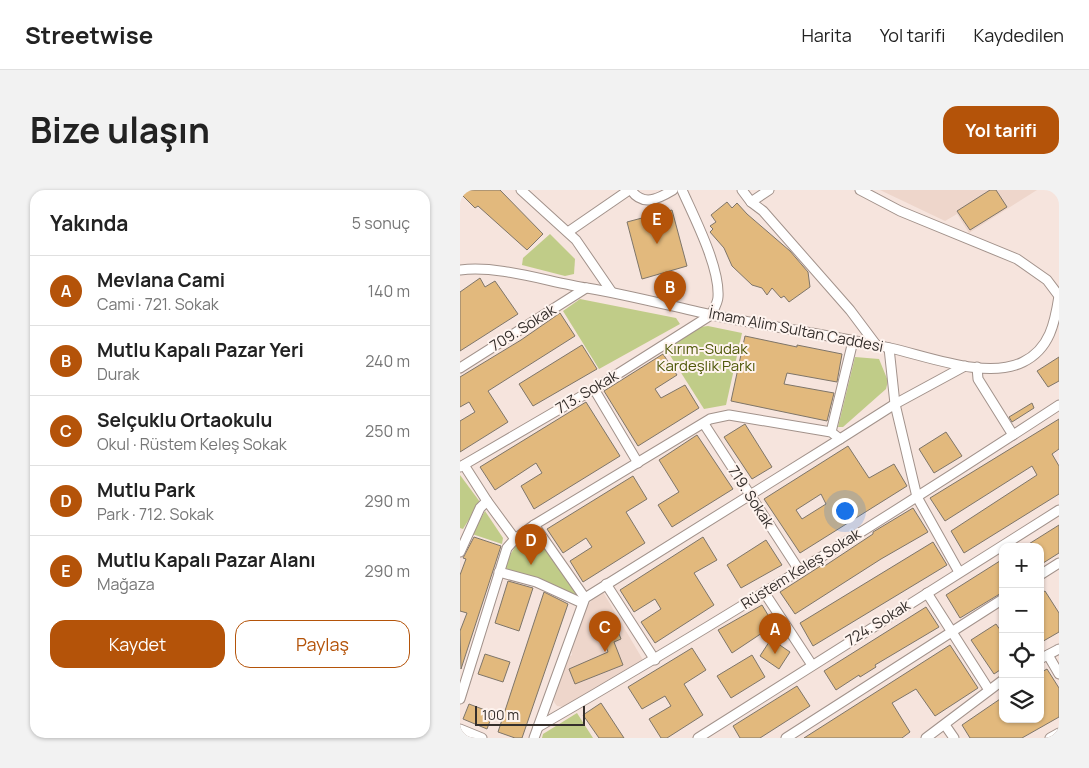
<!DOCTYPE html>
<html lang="tr">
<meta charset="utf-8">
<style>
body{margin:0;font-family:Manrope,sans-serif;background:#f2f2f2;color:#222}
.controls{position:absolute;right:15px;bottom:15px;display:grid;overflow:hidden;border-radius:10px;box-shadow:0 1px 4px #0004}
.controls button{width:45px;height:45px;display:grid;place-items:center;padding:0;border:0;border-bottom:1px solid #e0e0e0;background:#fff;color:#222;font:25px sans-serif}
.scale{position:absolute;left:15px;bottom:12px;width:110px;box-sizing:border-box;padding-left:5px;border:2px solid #352f2c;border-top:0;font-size:14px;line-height:18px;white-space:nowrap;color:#352f2c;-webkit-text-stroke:4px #fef3ee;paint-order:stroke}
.you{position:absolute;left:384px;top:320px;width:18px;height:18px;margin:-12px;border:4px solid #fff;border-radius:50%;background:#1a73e8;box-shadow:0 0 0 8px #1a73e833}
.badge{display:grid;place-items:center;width:32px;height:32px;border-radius:50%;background:#b45309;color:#fff;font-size:16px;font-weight:700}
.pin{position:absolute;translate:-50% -41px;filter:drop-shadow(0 1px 2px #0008)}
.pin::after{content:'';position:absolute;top:26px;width:18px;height:15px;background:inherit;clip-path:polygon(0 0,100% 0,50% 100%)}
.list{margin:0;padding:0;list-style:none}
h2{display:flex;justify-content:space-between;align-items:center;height:65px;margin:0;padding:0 20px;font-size:21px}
h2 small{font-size:16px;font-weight:400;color:#767676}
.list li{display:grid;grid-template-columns:32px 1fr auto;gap:15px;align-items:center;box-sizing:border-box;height:70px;padding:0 20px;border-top:1px solid #e0e0e0}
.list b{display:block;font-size:19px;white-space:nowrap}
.list p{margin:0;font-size:16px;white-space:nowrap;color:#767676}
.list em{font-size:16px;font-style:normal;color:#767676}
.actions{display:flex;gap:10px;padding:15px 20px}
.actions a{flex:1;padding:11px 0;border:1px solid #b45309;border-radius:15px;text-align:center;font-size:18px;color:#b45309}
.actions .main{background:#b45309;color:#fff}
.icon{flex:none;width:28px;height:28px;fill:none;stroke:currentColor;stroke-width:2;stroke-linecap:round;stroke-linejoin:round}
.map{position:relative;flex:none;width:599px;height:548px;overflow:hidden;border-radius:15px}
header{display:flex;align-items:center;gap:30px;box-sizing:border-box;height:70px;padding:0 25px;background:#fff;border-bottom:1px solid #e0e0e0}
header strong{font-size:24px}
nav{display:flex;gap:28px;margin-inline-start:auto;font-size:18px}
.intro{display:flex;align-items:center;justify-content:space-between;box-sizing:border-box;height:120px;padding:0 30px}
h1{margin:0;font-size:35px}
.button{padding:12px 22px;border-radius:15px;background:#b45309;color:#fff;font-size:18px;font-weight:700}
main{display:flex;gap:30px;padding:0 30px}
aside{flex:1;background:#fff;border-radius:15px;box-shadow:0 1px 4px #0004}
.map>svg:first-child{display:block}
.built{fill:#eed6cb}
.green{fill:#c0cc88}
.building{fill:#e2b97d;stroke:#7e7569;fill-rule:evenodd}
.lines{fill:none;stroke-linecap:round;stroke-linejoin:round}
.minor-casing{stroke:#a2928b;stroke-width:11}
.minor{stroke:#fff;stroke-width:9}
.labels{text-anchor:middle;stroke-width:4;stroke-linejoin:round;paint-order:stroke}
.street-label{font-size:15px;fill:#352f2c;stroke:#fef3ee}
.park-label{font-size:15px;fill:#4f5809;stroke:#fef3ee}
</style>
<header>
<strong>Streetwise</strong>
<nav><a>Harita</a><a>Yol tarifi</a><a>Kaydedilen</a></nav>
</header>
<div class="intro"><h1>Bize ulaşın</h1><a class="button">Yol tarifi</a></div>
<main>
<aside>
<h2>Yakında<small>5 sonuç</small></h2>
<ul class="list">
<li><span class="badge">A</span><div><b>Mevlana Cami</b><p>Cami · 721. Sokak</p></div><em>140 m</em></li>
<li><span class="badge">B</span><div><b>Mutlu Kapalı Pazar Yeri</b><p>Durak</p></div><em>240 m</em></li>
<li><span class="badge">C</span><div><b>Selçuklu Ortaokulu</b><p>Okul · Rüstem Keleş Sokak</p></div><em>250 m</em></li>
<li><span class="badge">D</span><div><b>Mutlu Park</b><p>Park · 712. Sokak</p></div><em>290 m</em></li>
<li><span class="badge">E</span><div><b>Mutlu Kapalı Pazar Alanı</b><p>Mağaza</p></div><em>290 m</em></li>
</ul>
<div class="actions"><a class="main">Kaydet</a><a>Paylaş</a></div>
</aside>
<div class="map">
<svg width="599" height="548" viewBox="0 0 599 548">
<rect width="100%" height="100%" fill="#f6e4dd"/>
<g class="built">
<polygon points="420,0 577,0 509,43 497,24 485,31"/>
<polygon points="143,402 183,470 109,514 104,517 97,516 94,512 94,507 108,467 112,465 111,457 125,418 136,406"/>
</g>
<g class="green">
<polygon points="90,44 115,69 114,84 105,86 62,75 63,68"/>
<polygon points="120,109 216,128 220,134 139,179 103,121"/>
<polygon points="248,136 282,143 266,215 244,219 206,159 240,137"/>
<polygon points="395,167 419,169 428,191 426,199 383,237 378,237"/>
<polygon points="0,285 20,312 3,339 0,338"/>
<polygon points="25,321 43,348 42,354 12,344"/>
<path d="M73,342l44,61 -3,4 -69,-29c6,-18 12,-26 28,-36z"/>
<polygon points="117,523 133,548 82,548 83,544"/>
</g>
<g class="building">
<polygon points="0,0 40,0 83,44 67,60 18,16 15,18 0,3"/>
<polygon points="530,0 536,0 547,17 510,40 497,21"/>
<polygon points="267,12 272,18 277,13 287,24 330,61 348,82 350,97 329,112 324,106 321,108 312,98 307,105 302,98 292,95 272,76 264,58 250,42 253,39 250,36 256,32 251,25"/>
<polygon points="212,20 227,76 182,89 167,32"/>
<polygon points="20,88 25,97 35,91 58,124 0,161 0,102"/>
<polygon points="100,123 115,146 28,201 48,232 0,262 0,231 15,222 9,212 0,217 0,187 61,150"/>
<polygon points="285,146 337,157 337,155 382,164 377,192 327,183 324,194 374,203 367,231 271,211"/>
<polygon points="122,155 137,179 73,216 59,194"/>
<polygon points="203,164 217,185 195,199 201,208 225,195 239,218 178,256 144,201"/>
<polygon points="599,167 599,191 588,197 577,181"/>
<polygon points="126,212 160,266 74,319 61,296 82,283 76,273 35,300 20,277"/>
<polygon points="572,213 574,218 552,232 549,227"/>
<polygon points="599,229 599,259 592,264 599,276 599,304 504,363 491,341 577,285 572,276 485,331 470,308"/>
<polygon points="285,234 312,277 292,289 264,247"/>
<polygon points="486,242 502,266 474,283 459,259"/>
<polygon points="237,245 273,299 212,337 198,315 219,302 199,270"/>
<path d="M388,256l21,32 25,-14 13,22 -107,67 -36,-54zM361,304l5,10 -24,15 -6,-9z"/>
<polygon points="173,286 187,309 166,322 185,353 123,392 110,371 132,357 126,348 103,363 87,339"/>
<polygon points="453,318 468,342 421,369 335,424 320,402 362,375 363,377 413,344 413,342"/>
<polygon points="599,335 599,363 580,375 580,357 564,357"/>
<polygon points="14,347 41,356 1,479 0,441 7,423 0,421 0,385 6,369 3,368"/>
<polygon points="243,347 257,370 234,383 254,415 195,453 181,432 201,419 195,409 174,422 160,400"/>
<polygon points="306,350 322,375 281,398 267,375"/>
<polygon points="473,352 487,375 353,456 340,433"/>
<polygon points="543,369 543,402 500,428 486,405"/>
<polygon points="48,391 73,398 59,441 35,433"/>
<polygon points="585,401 599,423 599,442 580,453 580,404"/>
<polygon points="84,402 108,414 62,548 55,548 38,542"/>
<polygon points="302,415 314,435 272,463 258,440"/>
<polygon points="466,417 479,437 415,475 416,477 400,487 399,485 376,500 364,481"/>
<polygon points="152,426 161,449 154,452 163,475 115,494 109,479 148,462 137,432"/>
<polygon points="536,434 543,444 543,478 534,484 511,450"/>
<polygon points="311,449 330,462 319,479 300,466"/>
<polygon points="490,455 518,498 475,526 456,499 432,513 450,542 442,548 344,548"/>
<polygon points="232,458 246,480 224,494 243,525 207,548 201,548 189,529 211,516 205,506 182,519 168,497"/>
<polygon points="25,464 50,472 43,492 18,484"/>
<polygon points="292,465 305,487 271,508 257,486"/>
<polygon points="587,479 599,498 599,527 562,548 510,548 502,535 543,507 543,529 580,529 580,483"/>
<polygon points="337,496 350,516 300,548 280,548 273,536"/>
<polygon points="141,513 164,548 139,548 123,525"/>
<polygon points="9,514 33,523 27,539 3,529"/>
</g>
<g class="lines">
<g class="minor-casing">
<g id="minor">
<polyline points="61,0 116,50 151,101"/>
<path d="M171,0c12,17 27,9 42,0"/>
<polyline points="282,0 291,12 303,21 390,120 417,156"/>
<polyline points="400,0 440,21 557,69 587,90 599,106"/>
<polyline points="291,12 309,0"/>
<polyline points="108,42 169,0"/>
<path d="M0,80c40,-5 88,12 127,18 42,7 83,18 125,27 59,12 119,20 178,33 37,8 97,32 133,14 27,-13 32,-40 36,-66"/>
<polyline points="429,158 435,214 457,307 499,382"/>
<polyline points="517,177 518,189 553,245"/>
<polyline points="0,178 126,98"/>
<polyline points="134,199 178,273"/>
<polyline points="244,234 339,380"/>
<polyline points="371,242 393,151"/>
<polyline points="4,275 27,311 55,349"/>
<path d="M0,277l134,-78 117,-74c3,-6 7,-13 7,-18 2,-30 -24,-80 -36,-107"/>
<polyline points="74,335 125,408"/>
<polyline points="0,362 20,318 27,311"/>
<polyline points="39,382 76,392 122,413"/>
<polyline points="580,385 599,373"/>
<polyline points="146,394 195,470"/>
<polyline points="304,402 352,475"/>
<polyline points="467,403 529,500"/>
<polyline points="588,465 599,484"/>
<polyline points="580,469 599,459"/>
<polyline points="0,509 47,358 55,349 74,335 250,229 269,225 371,242 380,249 435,214 505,176"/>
<polyline points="485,535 494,548"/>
<path d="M78,537c177,-102 350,-210 521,-322"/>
<polyline points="0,539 22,548"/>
<polyline points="74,548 125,408 380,249"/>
<polyline points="238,548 599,320"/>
<polyline points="326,548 543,409"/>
<polyline points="466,548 543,490"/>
<polyline points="590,548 599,543"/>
</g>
</g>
<use href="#minor" class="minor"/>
</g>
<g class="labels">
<g class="street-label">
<text transform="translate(63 138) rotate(-32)" y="5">709. Sokak</text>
<text transform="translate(336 140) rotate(11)" y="5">İmam Alim Sultan Caddesi</text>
<text transform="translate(127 202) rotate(-31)" y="5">713. Sokak</text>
<text transform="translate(291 307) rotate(57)" y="5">719. Sokak</text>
<text transform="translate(341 379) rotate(-32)" y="5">Rüstem Keleş Sokak</text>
<text transform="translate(418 433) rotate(-32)" y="5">724. Sokak</text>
</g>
<g class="park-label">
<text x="246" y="164">Kırım-Sudak<tspan x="246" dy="17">Kardeşlik Parkı</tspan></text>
</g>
</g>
</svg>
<div class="controls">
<button>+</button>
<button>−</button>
<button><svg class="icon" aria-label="locate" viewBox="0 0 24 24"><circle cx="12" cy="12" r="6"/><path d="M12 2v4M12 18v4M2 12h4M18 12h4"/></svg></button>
<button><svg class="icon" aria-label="layers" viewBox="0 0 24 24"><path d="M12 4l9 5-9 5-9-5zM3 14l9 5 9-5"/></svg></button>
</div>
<div class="scale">100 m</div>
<div class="you"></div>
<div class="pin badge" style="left:315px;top:464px">A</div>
<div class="pin badge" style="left:210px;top:122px">B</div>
<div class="pin badge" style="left:145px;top:462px">C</div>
<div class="pin badge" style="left:71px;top:375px">D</div>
<div class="pin badge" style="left:197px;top:54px">E</div>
</div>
</main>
